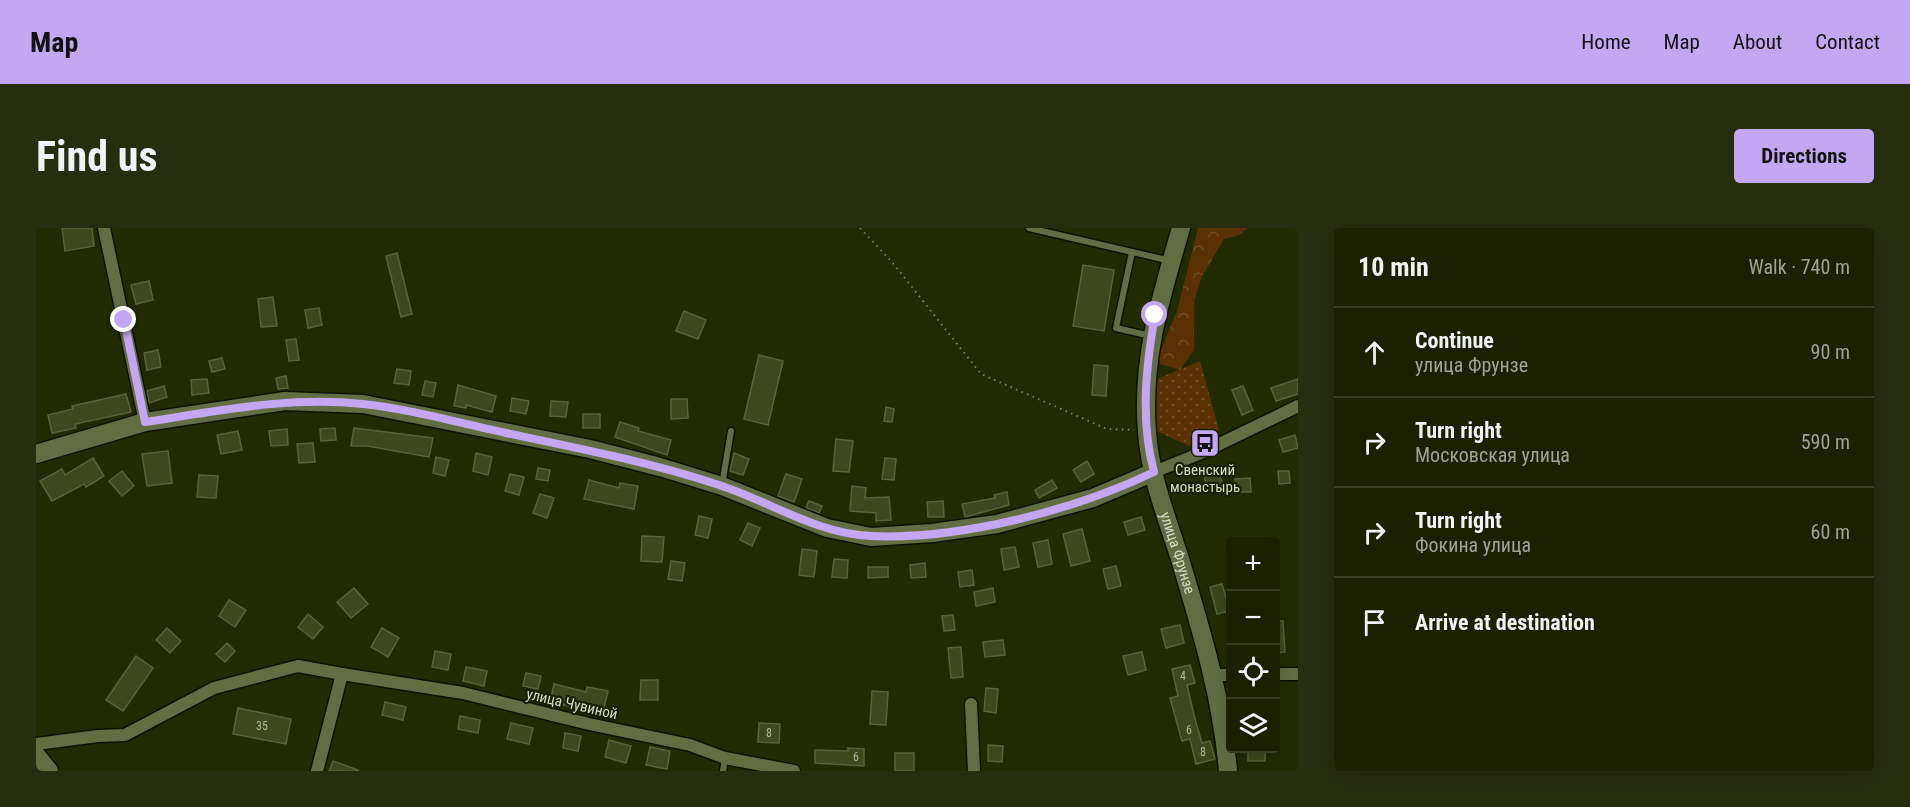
<!DOCTYPE html>
<meta charset="utf-8">
<style>
body{margin:0;font-family:"Roboto Condensed",sans-serif;background:#272d0f;color:#f1f3f6}
.controls{position:absolute;right:18px;bottom:18px;display:grid;overflow:hidden;border-radius:6px;box-shadow:0 6px 24px #0002}
.controls button{width:54px;height:54px;display:grid;place-items:center;padding:0;border:0;border-bottom:2px solid #383e22;background:#1a2000;color:#f1f3f6;font:30px sans-serif}
.stop{position:absolute;width:18px;height:18px;margin:-14px;border:4px solid #c3a7f2;border-radius:50%;background:#fff}
.stop.end{background:#c3a7f2;border-color:#fff;box-shadow:0 2px 6px #0008}
.list{margin:0;padding:0;list-style:none}
h2{display:flex;justify-content:space-between;align-items:center;height:78px;margin:0;padding:0 24px;font-size:26px}
h2 small{font-size:20px;font-weight:400;color:#9fa399}
.list li{display:grid;grid-template-columns:39px 1fr auto;gap:18px;align-items:center;box-sizing:border-box;height:90px;padding:0 24px;border-top:2px solid #383e22}
.list b{display:block;font-size:22px;white-space:nowrap}
.list p{margin:0;font-size:20px;white-space:nowrap;color:#9fa399}
.list em{font-size:20px;font-style:normal;color:#9fa399}
.icon{flex:none;width:33px;height:33px;fill:none;stroke:currentColor;stroke-width:2;stroke-linecap:round;stroke-linejoin:round}
.map{position:relative;flex:none;width:1262px;height:543px;overflow:hidden;border-radius:6px}
header{display:flex;align-items:center;gap:36px;box-sizing:border-box;height:84px;padding:0 30px;background:#c3a7f2;color:#111}
header strong{font-size:28px}
nav{display:flex;gap:33px;margin-inline-start:auto;font-size:21px}
.intro{display:flex;align-items:center;justify-content:space-between;box-sizing:border-box;height:144px;padding:0 36px}
h1{margin:0;font-size:42px}
.button{padding:15px 27px;border-radius:6px;background:#c3a7f2;color:#111;font-size:21px;font-weight:700}
main{display:flex;gap:36px;padding:0 36px}
aside{flex:1;background:#1a2000;border-radius:6px;box-shadow:0 6px 24px #0002}
.map>svg:first-child{display:block}
.green{fill:url(#green-dots)}
.forest{fill:url(#forest-crowns)}
.building{fill:#3d481d;stroke:#586438;stroke-width:1.5}
.lines{fill:none;stroke-linecap:round;stroke-linejoin:round}
.lane-casing{stroke:#0c1200;stroke-width:9}
.street-casing{stroke:#0c1200;stroke-width:15}
.secondary-casing{stroke:#0c1200;stroke-width:21}
.path{stroke:#798160;stroke-width:2;stroke-dasharray:1.5 4.5;stroke-linecap:butt}
.lane{stroke:#626e42;stroke-width:6}
.street{stroke:#626e42;stroke-width:12}
.secondary{stroke:#626e42;stroke-width:18}
.route{stroke:#c3a7f2;stroke-width:8}
.labels{text-anchor:middle;stroke-width:4.5;stroke-linejoin:round;paint-order:stroke}
.number-label{font-size:12px;fill:#b0b89c}
.poi-label{font-size:15px;fill:#d6ddc6;stroke:#192001}
.street-label{font-size:15px;fill:#d6ddc6;stroke:#192001}
</style>
<header>
<strong>Map</strong>
<nav><a>Home</a><a>Map</a><a>About</a><a>Contact</a></nav>
</header>
<div class="intro"><h1>Find us</h1><a class="button">Directions</a></div>
<main>
<div class="map">
<svg width="1262" height="543" viewBox="0 0 1262 543">
<defs>
<pattern id="green-dots" width="8" height="8" patternUnits="userSpaceOnUse" patternTransform="scale(1.5)"><rect width="8" height="8" fill="#5a3103"/><path d="M2 2h.1M6 6h.1" fill="none" stroke="#714e26" stroke-width="1.8" stroke-linecap="round"/></pattern>
<pattern id="forest-crowns" width="20" height="18" patternUnits="userSpaceOnUse" patternTransform="scale(1.5)"><rect width="20" height="18" fill="#5a3103"/><path d="M2 6a3 3 0 1 1 6 0M12 15a3 3 0 1 1 6 0" fill="none" stroke="#714e26"/></pattern>
</defs>
<rect width="100%" height="100%" fill="#222b00"/>
<polygon class="green" points="1164,133 1183,202 1153,218 1114,200 1116,153"/>
<polygon class="forest" points="1162,0 1212,0 1201,8 1188,11 1165,50 1158,73 1158,122 1144,142 1124,136 1123,126 1141,83"/>
<g class="building">
<polygon points="26,0 56,0 58,18 29,23"/>
<polygon points="361,25 376,86 365,89 350,28"/>
<polygon points="1047,37 1078,42 1068,103 1037,98"/>
<polygon points="113,53 117,72 100,76 95,57"/>
<polygon points="237,69 241,98 225,99 222,71"/>
<polygon points="283,80 286,97 272,100 269,82"/>
<polygon points="648,83 670,92 662,111 640,103"/>
<polygon points="260,111 263,132 253,133 250,112"/>
<polygon points="122,122 125,139 111,142 108,125"/>
<polygon points="723,127 747,133 732,197 708,191"/>
<polygon points="186,130 189,141 176,144 173,133"/>
<polygon points="1058,137 1072,138 1070,168 1056,167"/>
<polygon points="361,141 375,143 373,157 358,155"/>
<polygon points="250,148 252,160 242,161 240,150"/>
<polygon points="171,151 173,165 156,167 155,152"/>
<polygon points="1262,151 1262,166 1240,173 1235,160"/>
<polygon points="389,153 400,155 397,169 386,167"/>
<polygon points="422,157 460,168 456,184 430,177 430,180 418,178"/>
<polygon points="128,158 131,169 113,175 111,163"/>
<polygon points="1207,158 1217,182 1206,187 1196,162"/>
<polygon points="90,166 95,184 39,196 40,200 16,205 12,187 37,181 36,178"/>
<polygon points="476,170 493,173 490,186 474,183"/>
<polygon points="635,171 651,171 652,190 635,191"/>
<polygon points="515,173 532,174 530,189 514,188"/>
<polygon points="850,179 858,181 856,194 848,193"/>
<rect x="547" y="186" width="17" height="14"/>
<polygon points="584,194 603,200 602,203 635,212 631,227 579,209"/>
<polygon points="299,200 300,212 285,213 284,201"/>
<polygon points="318,200 397,210 393,229 331,218 315,218"/>
<polygon points="251,201 252,217 235,218 233,203"/>
<polygon points="202,203 206,222 185,226 181,207"/>
<polygon points="1259,207 1262,220 1247,224 1243,212"/>
<polygon points="800,211 817,213 813,244 797,243"/>
<polygon points="277,215 279,234 263,235 261,216"/>
<polygon points="132,223 136,255 111,258 106,226"/>
<polygon points="440,225 456,229 452,247 437,243"/>
<polygon points="698,225 713,231 707,247 694,243"/>
<polygon points="400,229 413,232 409,248 397,245"/>
<polygon points="57,230 68,248 50,259 48,256 16,273 4,253 26,241 29,247"/>
<polygon points="849,230 860,231 858,252 846,251"/>
<polygon points="1051,233 1058,246 1045,254 1037,242"/>
<polygon points="502,240 514,242 512,253 500,251"/>
<polygon points="86,243 98,258 86,268 73,253"/>
<polygon points="1182,243 1186,254 1171,259 1168,248"/>
<polygon points="1242,243 1253,243 1254,255 1243,256"/>
<polygon points="474,246 488,249 483,267 469,263"/>
<polygon points="750,246 766,251 758,274 742,268"/>
<polygon points="163,247 182,248 180,270 161,269"/>
<polygon points="1214,250 1215,264 1200,264 1199,251"/>
<polygon points="553,252 583,260 584,255 602,258 598,281 548,271"/>
<polygon points="1016,252 1021,260 1003,270 999,262"/>
<polygon points="816,258 830,260 829,270 853,269 855,292 840,293 840,285 814,283"/>
<polygon points="971,264 973,277 929,289 926,276 959,270 958,267"/>
<polygon points="504,266 518,270 511,290 497,285"/>
<polygon points="773,273 786,278 783,285 770,280"/>
<polygon points="907,273 908,289 892,289 891,274"/>
<polygon points="663,288 676,291 672,310 659,307"/>
<polygon points="1105,289 1109,302 1092,307 1088,294"/>
<polygon points="712,295 724,300 716,318 704,312"/>
<polygon points="1046,301 1054,333 1035,338 1027,306"/>
<polygon points="606,308 628,309 626,334 605,333"/>
<polygon points="1012,312 1016,336 1002,339 997,315"/>
<polygon points="979,319 983,339 968,342 965,321"/>
<polygon points="766,321 781,323 778,349 763,347"/>
<polygon points="798,331 812,332 811,350 796,349"/>
<polygon points="635,333 649,335 646,353 632,351"/>
<polygon points="889,335 890,349 875,350 874,337"/>
<polygon points="1080,338 1085,358 1072,361 1067,341"/>
<polygon points="832,339 852,339 852,349 832,350"/>
<polygon points="936,342 938,357 924,359 922,344"/>
<polygon points="1186,356 1194,383 1181,386 1174,359"/>
<polygon points="318,360 332,376 315,390 301,374"/>
<polygon points="957,360 959,374 940,378 938,364"/>
<polygon points="193,372 210,382 199,399 183,388"/>
<polygon points="272,386 287,399 277,411 262,399"/>
<polygon points="917,387 919,402 908,403 906,388"/>
<polygon points="1239,393 1247,393 1249,424 1239,425"/>
<polygon points="1144,397 1148,415 1130,420 1125,401"/>
<polygon points="131,400 145,413 134,425 120,412"/>
<polygon points="346,400 363,410 352,429 335,419"/>
<polygon points="967,412 969,427 949,429 947,414"/>
<polygon points="191,415 199,423 189,434 180,426"/>
<polygon points="925,419 927,449 915,450 912,420"/>
<polygon points="399,423 415,426 412,442 396,439"/>
<polygon points="1106,424 1110,442 1092,447 1087,428"/>
<polygon points="100,428 117,440 87,483 70,472"/>
<polygon points="1154,437 1159,455 1151,457 1159,491 1166,515 1174,513 1179,531 1160,536 1154,511 1146,513 1134,470 1142,468 1136,441"/>
<polygon points="430,439 451,443 448,458 427,453"/>
<polygon points="490,445 505,448 502,461 487,458"/>
<polygon points="605,452 622,452 622,472 604,472"/>
<polygon points="518,456 550,464 551,459 572,463 568,480 534,472 533,478 514,474"/>
<polygon points="950,460 962,461 960,485 948,483"/>
<polygon points="836,463 852,464 850,497 834,496"/>
<polygon points="349,474 370,479 367,492 346,487"/>
<polygon points="202,480 255,491 250,516 197,506"/>
<polygon points="424,488 444,492 442,505 422,501"/>
<polygon points="475,495 497,500 493,516 471,511"/>
<polygon points="723,495 744,496 743,515 722,514"/>
<polygon points="529,505 545,508 542,523 527,520"/>
<polygon points="573,512 595,518 590,535 569,529"/>
<polygon points="952,517 967,518 966,534 952,533"/>
<polygon points="614,519 634,523 631,541 610,537"/>
<polygon points="812,520 828,521 828,538 779,535 779,522 812,523"/>
<rect x="1212" y="520" width="17" height="13"/>
<rect x="859" y="525" width="19" height="18"/>
<polygon points="297,533 322,542 322,543 293,543"/>
</g>
<g class="lines">
<g class="lane-casing">
<g id="lane">
<polyline points="993,0 1135,33"/>
<polyline points="1096,24 1080,100 1115,108"/>
<polyline points="686,257 695,203"/>
<polyline points="687,543 689,530"/>
</g>
</g>
<g class="street-casing">
<g id="street">
<polyline points="68,0 109,194"/>
<polyline points="1118,244 1165,225 1262,178"/>
<polyline points="306,446 427,465 553,496 654,517 689,530 758,543"/>
<polyline points="1240,446 1262,446"/>
<polyline points="1177,447 1194,447"/>
<polyline points="935,476 938,543"/>
<polyline points="0,516 62,508 89,507 178,460 262,438 306,446 281,543"/>
</g>
</g>
<g class="secondary-casing">
<g id="secondary">
<path id="s1" d="M1145,0c-20,69 -40,131 -34,204 3,44 20,86 33,127 21,70 42,139 48,212"/>
<polyline points="0,226 109,194 249,173 327,176 554,221 624,239 686,258 791,300 835,309 896,305 961,296 1057,270 1118,244"/>
<polyline points="0,527 13,543"/>
</g>
</g>
<polyline class="path" points="824,0 856,34 945,146 1071,201 1098,202"/>
<use href="#lane" class="lane"/>
<use href="#street" class="street"/>
<use href="#secondary" class="secondary"/>
</g>
<g class="lines">
<path class="route" d="M88,92l21,102c73,-11 144,-26 218,-18 48,5 96,19 143,29 72,15 143,29 213,52 50,16 98,49 152,51 89,4 204,-26 283,-64 -14,-52 -8,-106 1,-157"/>
</g>
<defs>
<g id="bus-square" transform="scale(1.5)"><rect x="-9" y="-9" width="18" height="18" rx="4" fill="#c3a7f2" stroke="#192001"/><path d="M-5-6H5V4H4V6H2V4H-2V6H-4V4H-5ZM-3.5-4V0h7V-4ZM-3.5 1.2v1.5H-2V1.2ZM2 1.2v1.5H3.5V1.2Z" fill="#111"/></g>
</defs>
<g fill-rule="evenodd">
<use href="#bus-square" x="1169" y="215"/>
</g>
<g class="labels">
<g class="number-label">
<text x="1147" y="452">4</text>
<text x="226" y="502">35</text>
<text x="1153" y="506">6</text>
<text x="733" y="509">8</text>
<text x="1167" y="528">8</text>
<text x="820" y="533">6</text>
</g>
<g class="poi-label">
<text x="1169" y="247">Свенский<tspan x="1169" dy="17">монастырь</tspan></text>
</g>
<g class="street-label">
<text dy="5" stroke="none"><textPath href="#s1" startOffset="333">улица Фрунзе</textPath></text>
<text transform="translate(536 476) rotate(13)" y="5">улица Чувиной</text>
</g>
</g>
</svg>
<div class="controls">
<button>+</button>
<button>−</button>
<button><svg class="icon" aria-label="locate" viewBox="0 0 24 24"><circle cx="12" cy="12" r="6"/><path d="M12 2v4M12 18v4M2 12h4M18 12h4"/></svg></button>
<button><svg class="icon" aria-label="layers" viewBox="0 0 24 24"><path d="M12 4l9 5-9 5-9-5zM3 14l9 5 9-5"/></svg></button>
</div>
<div class="stop" style="left:1119px;top:87px"></div>
<div class="stop end" style="left:88px;top:92px"></div>
</div>
<aside>
<h2>10 min<small>Walk · 740 m</small></h2>
<ul class="list">
<li><svg class="icon" aria-label="ahead" viewBox="0 0 24 24"><path d="M12 20V5M6 11l6-6 6 6"/></svg><div><b>Continue</b><p>улица Фрунзе</p></div><em>90 m</em></li>
<li><svg class="icon" aria-label="right" viewBox="0 0 24 24"><path d="M7 20v-9h11M14 6l5 5-5 5"/></svg><div><b>Turn right</b><p>Московская улица</p></div><em>590 m</em></li>
<li><svg class="icon" aria-label="right" viewBox="0 0 24 24"><path d="M7 20v-9h11M14 6l5 5-5 5"/></svg><div><b>Turn right</b><p>Фокина улица</p></div><em>60 m</em></li>
<li><svg class="icon" aria-label="arrive" viewBox="0 0 24 24"><path d="M6 21V4h12l-3 4 3 4H6"/></svg><div><b>Arrive at destination</b></div></li>
</ul>
</aside>
</main>
